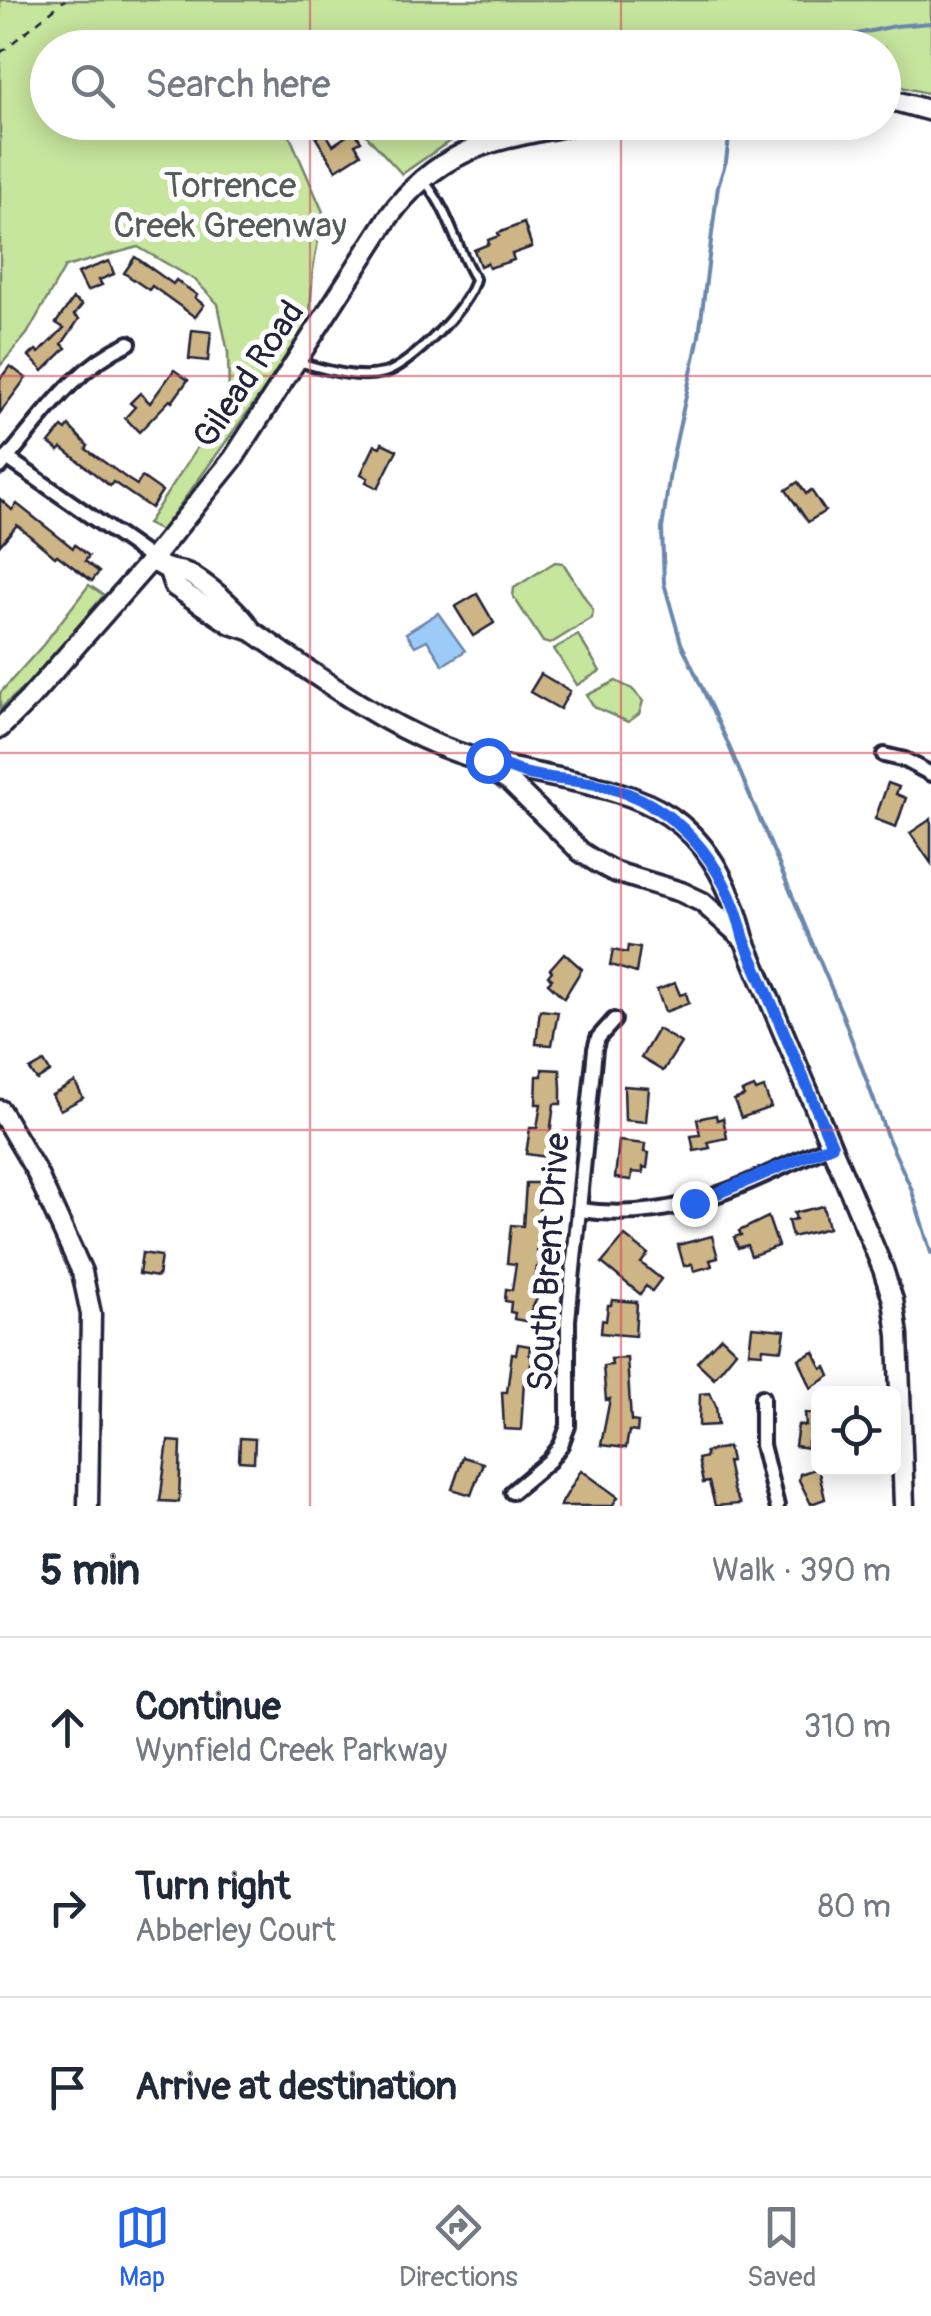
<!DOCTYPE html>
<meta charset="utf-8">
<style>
body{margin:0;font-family:Pangolin,sans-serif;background:#f2f2f3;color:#1f2937}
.controls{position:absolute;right:30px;bottom:30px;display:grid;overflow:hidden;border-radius:15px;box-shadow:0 5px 25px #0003}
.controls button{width:90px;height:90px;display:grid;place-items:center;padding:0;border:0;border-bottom:2px solid #e0e1e3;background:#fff;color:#1f2937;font:50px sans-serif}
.stop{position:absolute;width:30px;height:30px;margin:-22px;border:8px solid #2563eb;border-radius:50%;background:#fff}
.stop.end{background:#2563eb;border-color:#fff;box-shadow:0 2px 10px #0008}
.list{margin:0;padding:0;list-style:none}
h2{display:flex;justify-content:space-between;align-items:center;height:130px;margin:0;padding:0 40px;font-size:42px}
h2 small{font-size:32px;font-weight:400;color:#747a83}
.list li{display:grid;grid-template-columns:65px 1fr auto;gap:30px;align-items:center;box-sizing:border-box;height:180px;padding:0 40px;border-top:2px solid #e0e1e3}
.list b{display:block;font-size:38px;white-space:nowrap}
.list p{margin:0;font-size:32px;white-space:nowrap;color:#747a83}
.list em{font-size:32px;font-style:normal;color:#747a83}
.icon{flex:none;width:55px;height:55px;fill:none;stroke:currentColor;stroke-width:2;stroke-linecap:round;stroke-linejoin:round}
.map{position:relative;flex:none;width:931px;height:1506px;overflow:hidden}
.search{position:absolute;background:#fff;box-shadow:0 5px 25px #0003;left:30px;right:30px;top:30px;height:110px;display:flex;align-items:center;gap:25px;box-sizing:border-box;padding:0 35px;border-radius:55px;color:#747a83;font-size:38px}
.sheet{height:670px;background:#fff}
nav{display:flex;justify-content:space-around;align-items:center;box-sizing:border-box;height:140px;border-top:2px solid #e0e1e3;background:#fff;font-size:28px;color:#747a83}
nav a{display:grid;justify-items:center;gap:5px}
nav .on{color:#2563eb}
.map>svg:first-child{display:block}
.green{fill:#c6e59d;stroke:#74846c;stroke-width:2.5}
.water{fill:#9ccbf7;stroke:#6b87ac;stroke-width:2.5}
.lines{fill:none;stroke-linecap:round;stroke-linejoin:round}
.stream{stroke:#6b87ac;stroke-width:4}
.building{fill:#ceb585;stroke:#22223b;stroke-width:2.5}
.lane-casing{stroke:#22223b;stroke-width:14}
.street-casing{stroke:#22223b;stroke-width:20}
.secondary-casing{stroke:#22223b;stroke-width:25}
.path{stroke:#22223b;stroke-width:2.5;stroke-dasharray:8 8;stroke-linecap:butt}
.lane{stroke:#fff;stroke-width:6}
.street{stroke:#fff;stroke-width:12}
.secondary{stroke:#fff;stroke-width:18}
.route{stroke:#2563eb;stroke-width:12}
.grid{fill:none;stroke:#d1495b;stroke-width:2.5;stroke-opacity:0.55}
.labels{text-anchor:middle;stroke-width:10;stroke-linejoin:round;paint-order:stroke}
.park-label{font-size:35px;fill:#535c58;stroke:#fff}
.street-label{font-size:35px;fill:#22223b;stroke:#fff}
</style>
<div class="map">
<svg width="931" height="1506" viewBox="0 0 931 1506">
<rect width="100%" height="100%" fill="#fff"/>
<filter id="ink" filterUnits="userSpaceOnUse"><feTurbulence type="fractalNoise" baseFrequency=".01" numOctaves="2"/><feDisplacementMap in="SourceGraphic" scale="20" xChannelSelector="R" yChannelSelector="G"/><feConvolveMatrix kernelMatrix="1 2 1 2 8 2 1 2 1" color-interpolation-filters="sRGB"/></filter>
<g filter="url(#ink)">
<g class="green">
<polygon points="0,0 931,0 931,94 884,83 884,48 48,48 48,122 284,123 323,212 313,270 309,328 161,531 147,524 229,399 228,353 218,304 195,280 138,247 65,267 27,334 0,366"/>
<polygon points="355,123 518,123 460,134 402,174"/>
<polygon points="555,562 563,563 593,610 592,618 550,644 543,642 513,596 514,588"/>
<polygon points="89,585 104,595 31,681 0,709 0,693 43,645"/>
<polygon points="578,635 600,671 577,685 554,649"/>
<polygon points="616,681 632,689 643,701 639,714 628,722 594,707 587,695"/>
</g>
<polygon class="water" points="438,613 465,651 443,665 427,640 415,646 406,633"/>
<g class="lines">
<g class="stream">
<polyline points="790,48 895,26 931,23"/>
<polyline points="731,122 726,161 718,186 699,336 671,465 662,529 664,583 681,643 726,739 843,1016 887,1136 911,1188 931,1253"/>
</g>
</g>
<g class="building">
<polygon points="354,131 361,141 355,144 361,154 336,170 316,138 325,132 333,145"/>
<polygon points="524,223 532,247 512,254 514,260 489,268 487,263 480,266 474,250 489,244 488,240 499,236 498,233"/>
<polygon points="135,257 173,284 176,280 197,295 195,298 204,305 195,317 152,286 149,290 124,273"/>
<polygon points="109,261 114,274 99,280 102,285 87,291 78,273"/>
<polygon points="73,299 82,305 74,315 79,319 62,344 66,348 43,371 29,356 36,350 39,353 64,328 56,323"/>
<polygon points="192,330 211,332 208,361 189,359"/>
<polygon points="10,366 26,378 0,413 0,379"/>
<polygon points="174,370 188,380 172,402 170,400 139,432 125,418 135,407 130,403 140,393 150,403"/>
<polygon points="69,426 88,446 86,449 129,480 137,485 142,477 162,491 151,508 113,482 110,486 62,448 59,451 49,443 62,427 66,430"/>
<polygon points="382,443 397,450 378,488 366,482 368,478 361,474 375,445 380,447"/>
<polygon points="798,482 806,494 811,490 825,511 808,522 786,490"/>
<polygon points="0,499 12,510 17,504 73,548 75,545 89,556 85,561 99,572 92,581 57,555 55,557 17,525 0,545"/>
<polygon points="477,594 494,623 473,636 455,607"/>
<polygon points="541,674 570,691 560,709 530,692"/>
<polygon points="888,783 899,787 896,794 906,798 896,827 875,819"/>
<polygon points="931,819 931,863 910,833"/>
<polygon points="628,946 640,948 636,973 610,965 613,950 627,953"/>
<polygon points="564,953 582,969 564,998 548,983 552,979 548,976 552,971 550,969"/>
<polygon points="675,983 680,995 686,993 689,1003 665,1012 657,990"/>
<polygon points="540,1010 558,1012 552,1045 536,1044"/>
<polygon points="658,1029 681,1043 663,1071 641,1058"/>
<polygon points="44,1062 50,1072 37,1080 30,1070"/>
<polygon points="542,1069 560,1070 561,1088 561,1104 554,1104 547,1157 526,1154 530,1128 537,1128 541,1104 536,1104 537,1076 542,1076"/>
<polygon points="75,1082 83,1098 60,1110 52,1095"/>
<polygon points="624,1086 649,1088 646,1122 625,1120"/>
<polygon points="754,1087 756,1091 764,1088 771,1107 741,1118 734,1100 744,1096 742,1092"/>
<polygon points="716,1115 717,1120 723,1118 727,1138 708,1142 710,1148 694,1151 691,1136 700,1135 697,1119"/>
<polygon points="619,1141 645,1144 644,1152 649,1153 647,1168 643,1167 643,1173 632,1172 631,1180 615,1178"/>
<polygon points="526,1183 541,1183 537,1251 548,1252 546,1268 537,1267 534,1286 543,1287 541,1297 538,1297 532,1308 530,1322 514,1319 515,1313 510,1312 511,1302 505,1301 506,1289 512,1290 516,1264 507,1263 511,1225 523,1226"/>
<polygon points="823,1206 828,1228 792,1237 788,1221 796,1219 794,1213"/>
<polygon points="768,1217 778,1246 751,1256 747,1245 738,1248 734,1237 741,1235 739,1231"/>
<polygon points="625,1236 648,1254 641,1263 661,1279 652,1291 646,1286 640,1294 602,1263"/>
<polygon points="712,1236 718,1258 710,1260 712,1266 694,1271 692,1264 684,1266 678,1245"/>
<polygon points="142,1253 161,1256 158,1277 139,1274"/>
<polygon points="612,1300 637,1302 635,1336 601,1333 602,1320 606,1321 608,1305 611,1305"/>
<polygon points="752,1327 785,1330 782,1350 763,1348 762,1353 749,1352"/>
<polygon points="721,1337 736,1351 714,1378 697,1362"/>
<polygon points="518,1344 530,1346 529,1355 532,1356 529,1381 524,1380 521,1430 504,1429 502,1392 507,1392 512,1353 516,1354"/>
<polygon points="814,1352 822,1369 826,1367 830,1376 811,1388 799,1359"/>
<polygon points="627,1358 631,1421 638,1422 637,1432 629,1431 626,1448 601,1445 610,1399 606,1400 603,1366 612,1365 611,1359"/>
<polygon points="710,1393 716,1406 718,1425 699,1426 700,1394"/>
<polygon points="805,1413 818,1414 818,1443 808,1442 808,1448 795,1446 798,1425 806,1426"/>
<polygon points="240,1438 255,1439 254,1462 239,1461"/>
<polygon points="168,1441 181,1442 179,1502 160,1501"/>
<polygon points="728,1447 731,1461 727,1462 733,1490 740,1504 715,1506 709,1482 703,1483 698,1459 706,1457 705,1452"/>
<polygon points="463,1457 483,1463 471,1495 452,1489"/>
<polygon points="818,1468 825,1499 811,1504 799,1480 800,1474"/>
<polygon points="581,1470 618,1497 612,1506 560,1506"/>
</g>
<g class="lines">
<g class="lane-casing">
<path id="lane" d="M298,362c26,7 58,18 86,11 25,-6 86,-67 91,-94 -20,-33 -25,-67 -50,-97"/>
</g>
<g class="street-casing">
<g id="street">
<polyline points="7,458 152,559"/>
<path d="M0,467c40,-46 72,-98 129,-124"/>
<polyline points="884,755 905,760 931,774"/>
<path d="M579,1210c101,14 164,-27 253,-65"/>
<polyline points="762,1397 762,1445 777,1506"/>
<polyline points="512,1492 549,1461 561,1445 568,1426 568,1320 595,1049 598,1038 614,1020"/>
</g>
</g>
<g class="secondary-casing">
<g id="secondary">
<polyline points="884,98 931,111"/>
<path d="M160,565c10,7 21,4 31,10 23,15 46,34 61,56"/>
<path d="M169,571l5,15 57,38 21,7c61,42 120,87 188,115 135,55 259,11 304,193l139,330 10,31 5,35 6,171"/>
<path d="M0,728l29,-29 123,-140 81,-100 155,-241c55,-76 112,-78 197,-96"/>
<polyline points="478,763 510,782 581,852 598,863 615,872 681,892 702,902 744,939"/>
<polyline points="0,1110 36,1171 82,1272 91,1314 88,1506"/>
</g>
</g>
<polyline class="path" points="0,53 65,0"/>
<use href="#lane" class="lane"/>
<use href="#street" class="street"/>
<use href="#secondary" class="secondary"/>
</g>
</g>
<g class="lines" filter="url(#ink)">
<path class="route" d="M488,760c12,4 24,9 36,13 25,7 52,6 76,12 78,18 126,79 144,154l88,206 -138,58"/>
</g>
<path class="grid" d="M310,0v48M621,0v48M310,122v1384M621,122v1384M0,376h931M0,753h931M0,1130h931"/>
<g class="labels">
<g class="park-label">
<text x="230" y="197">Torrence<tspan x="230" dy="40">Creek Greenway</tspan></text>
</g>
<g class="street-label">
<text transform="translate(248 374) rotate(-56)" y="12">Gilead Road</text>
<text transform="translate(548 1262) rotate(-86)" y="12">South Brent Drive</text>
</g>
</g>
</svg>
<div class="controls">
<button><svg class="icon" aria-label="locate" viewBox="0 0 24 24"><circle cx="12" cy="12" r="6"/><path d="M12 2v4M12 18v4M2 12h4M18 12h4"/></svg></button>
</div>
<div class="stop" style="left:488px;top:760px"></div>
<div class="stop end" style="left:694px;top:1203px"></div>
<div class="search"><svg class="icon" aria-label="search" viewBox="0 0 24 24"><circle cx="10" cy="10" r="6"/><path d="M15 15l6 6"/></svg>Search here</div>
</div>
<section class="sheet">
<h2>5 min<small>Walk · 390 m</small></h2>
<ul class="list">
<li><svg class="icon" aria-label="ahead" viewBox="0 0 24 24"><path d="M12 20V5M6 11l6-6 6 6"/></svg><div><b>Continue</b><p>Wynfield Creek Parkway</p></div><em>310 m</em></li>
<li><svg class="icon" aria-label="right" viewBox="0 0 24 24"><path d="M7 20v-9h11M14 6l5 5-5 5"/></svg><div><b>Turn right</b><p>Abberley Court</p></div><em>80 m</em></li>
<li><svg class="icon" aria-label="arrive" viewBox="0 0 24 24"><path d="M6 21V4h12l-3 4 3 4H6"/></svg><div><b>Arrive at destination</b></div></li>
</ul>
</section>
<nav>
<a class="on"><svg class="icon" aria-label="map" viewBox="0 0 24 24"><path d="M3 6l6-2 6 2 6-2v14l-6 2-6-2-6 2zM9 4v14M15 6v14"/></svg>Map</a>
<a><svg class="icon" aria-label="directions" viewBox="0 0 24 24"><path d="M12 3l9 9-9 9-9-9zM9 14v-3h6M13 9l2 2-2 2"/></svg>Directions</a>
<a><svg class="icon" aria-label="saved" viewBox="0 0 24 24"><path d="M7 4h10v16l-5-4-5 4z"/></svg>Saved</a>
</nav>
